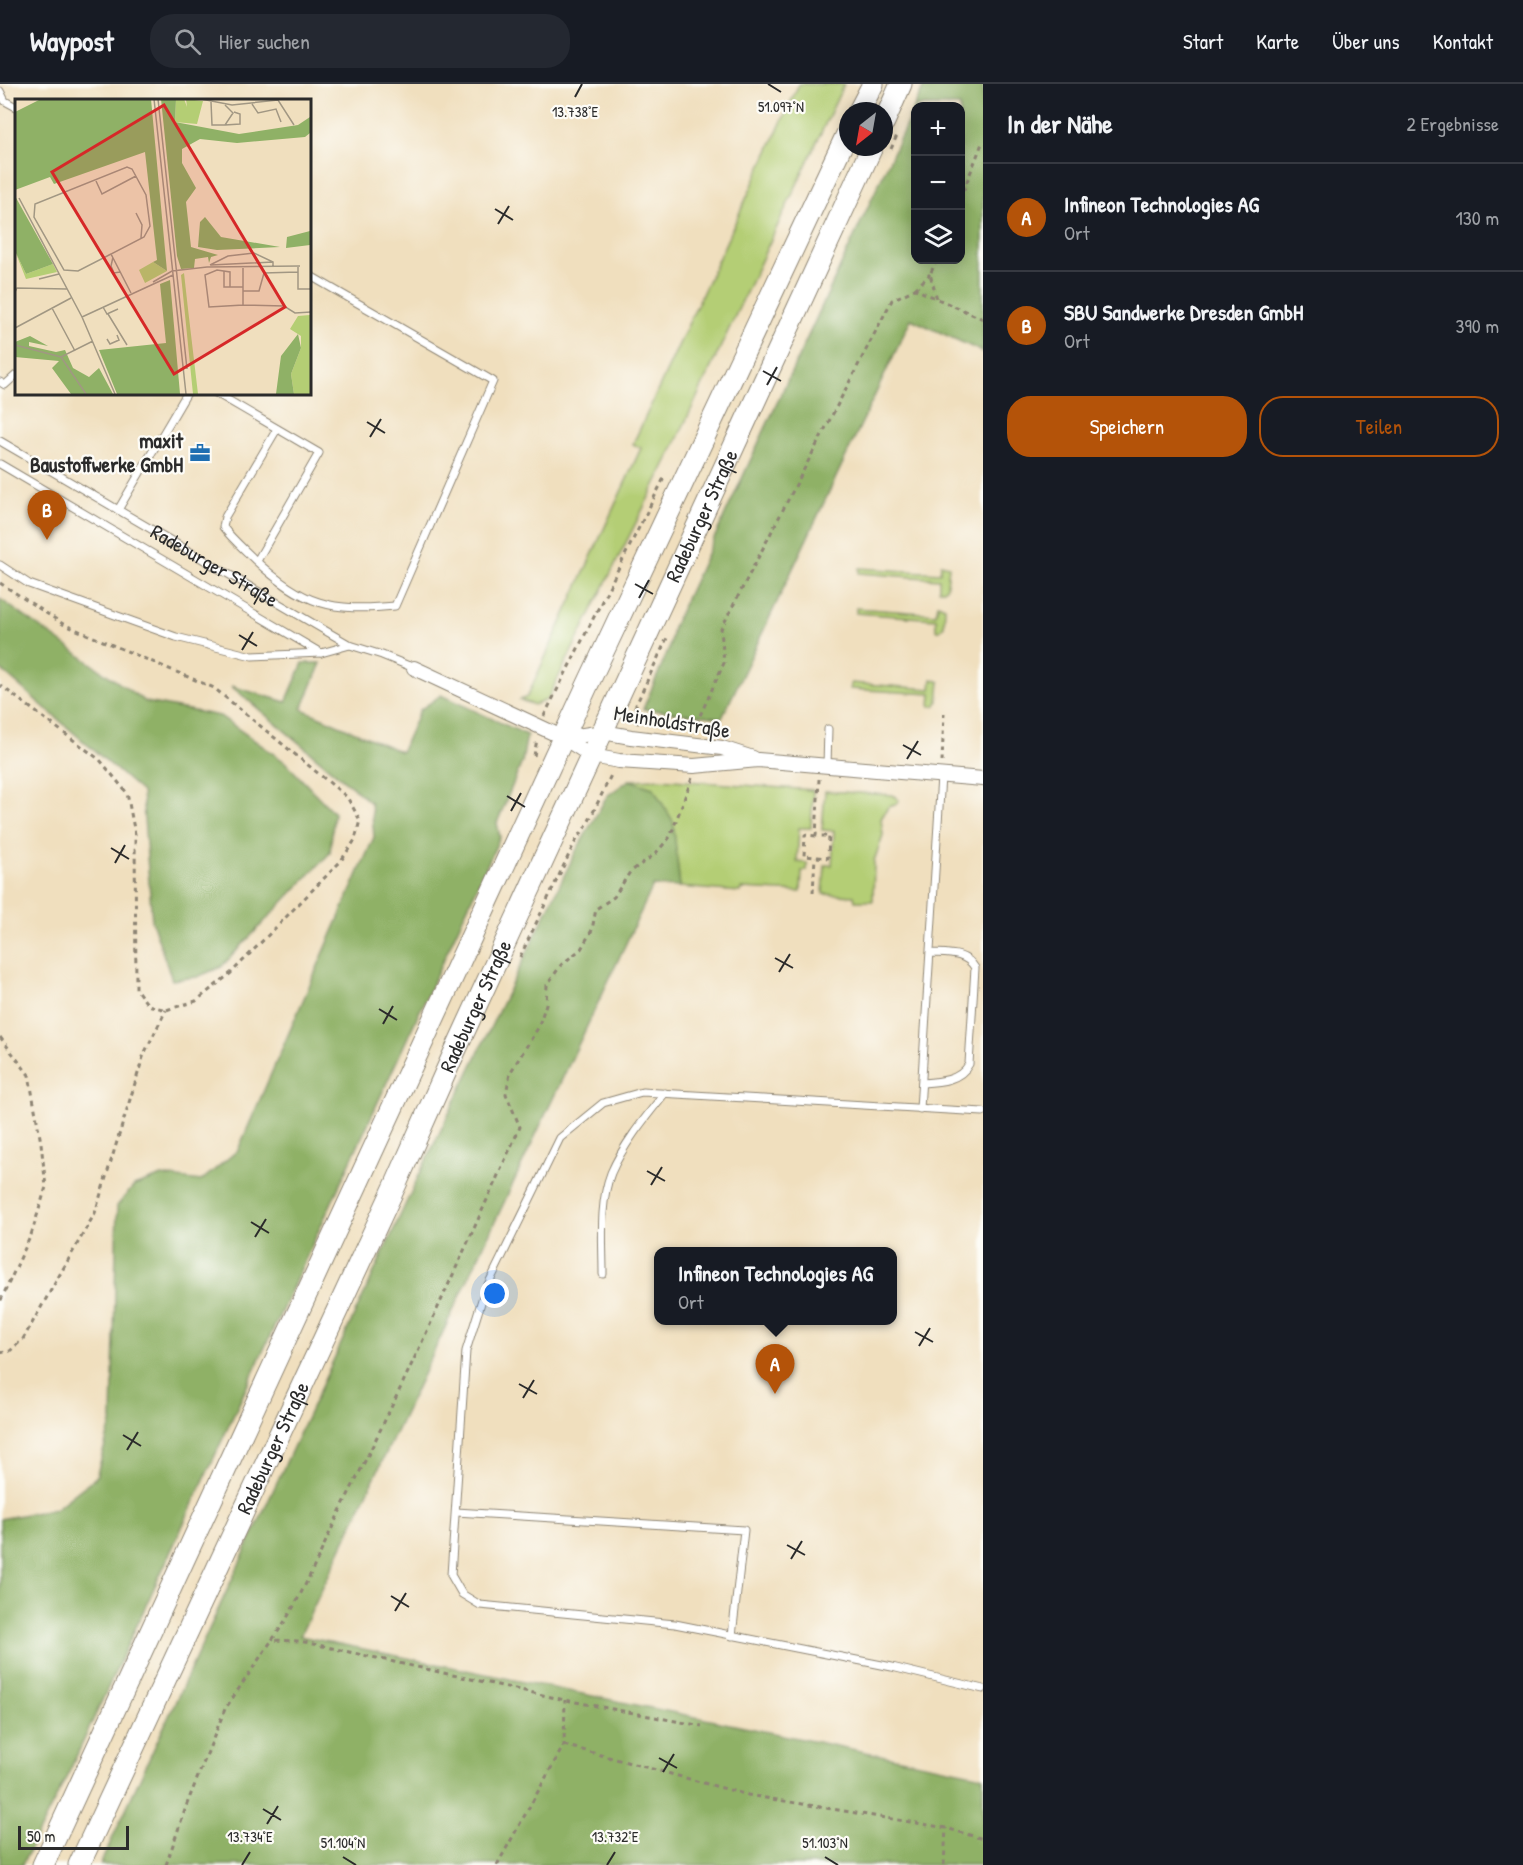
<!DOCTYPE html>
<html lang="de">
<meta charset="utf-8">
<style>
body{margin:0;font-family:"Patrick Hand",sans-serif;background:#242831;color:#f1f3f6}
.controls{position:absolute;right:18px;top:18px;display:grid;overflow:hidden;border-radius:12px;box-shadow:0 3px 15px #0003}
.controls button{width:54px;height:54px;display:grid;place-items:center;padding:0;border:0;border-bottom:2px solid #363941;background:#171b24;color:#f1f3f6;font:30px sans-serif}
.compass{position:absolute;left:839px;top:18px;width:54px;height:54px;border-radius:50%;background:#171b24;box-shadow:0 3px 15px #0003;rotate:211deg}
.scale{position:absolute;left:18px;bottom:15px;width:111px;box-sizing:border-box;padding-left:6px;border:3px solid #2b2b2b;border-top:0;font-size:16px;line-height:21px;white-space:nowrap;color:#2b2b2b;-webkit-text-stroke:4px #fdfcf7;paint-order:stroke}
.you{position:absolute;left:495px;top:1210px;width:21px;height:21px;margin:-15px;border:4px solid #fff;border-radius:50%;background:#1a73e8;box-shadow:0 0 0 9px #1a73e833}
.badge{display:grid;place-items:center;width:39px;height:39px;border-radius:50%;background:#b45309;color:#fff;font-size:20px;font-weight:700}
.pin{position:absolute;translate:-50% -50px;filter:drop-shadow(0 2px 3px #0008)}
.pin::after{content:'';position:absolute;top:32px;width:21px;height:18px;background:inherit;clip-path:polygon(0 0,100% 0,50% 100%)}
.popup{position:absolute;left:654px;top:1163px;width:243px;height:78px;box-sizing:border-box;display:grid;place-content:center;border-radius:12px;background:#171b24;filter:drop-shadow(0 2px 4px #0005);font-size:20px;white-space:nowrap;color:#9ea1a6}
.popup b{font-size:22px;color:#f1f3f6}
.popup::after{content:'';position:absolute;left:50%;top:100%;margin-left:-12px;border:12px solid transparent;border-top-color:#171b24}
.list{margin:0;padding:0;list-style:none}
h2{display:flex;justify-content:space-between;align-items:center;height:78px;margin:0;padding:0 24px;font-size:26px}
h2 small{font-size:20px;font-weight:400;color:#9ea1a6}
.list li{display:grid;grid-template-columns:39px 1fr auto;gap:18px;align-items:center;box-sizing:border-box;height:108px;padding:0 24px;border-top:2px solid #363941}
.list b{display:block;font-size:22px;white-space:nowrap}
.list p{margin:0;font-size:20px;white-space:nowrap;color:#9ea1a6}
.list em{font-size:20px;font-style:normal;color:#9ea1a6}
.actions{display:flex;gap:12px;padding:18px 24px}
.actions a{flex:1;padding:14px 0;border:2px solid #b45309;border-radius:24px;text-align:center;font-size:21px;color:#b45309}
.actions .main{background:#b45309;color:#fff}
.icon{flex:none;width:33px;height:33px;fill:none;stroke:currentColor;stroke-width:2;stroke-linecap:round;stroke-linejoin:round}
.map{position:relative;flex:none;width:983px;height:1781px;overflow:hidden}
header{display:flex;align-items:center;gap:36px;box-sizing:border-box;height:84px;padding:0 30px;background:#171b24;border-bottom:2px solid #363941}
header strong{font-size:28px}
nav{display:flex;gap:33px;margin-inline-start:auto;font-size:21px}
.search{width:420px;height:54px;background:#242831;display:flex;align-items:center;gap:15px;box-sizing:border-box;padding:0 21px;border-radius:24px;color:#9ea1a6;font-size:22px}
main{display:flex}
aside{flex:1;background:#171b24}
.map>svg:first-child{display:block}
.green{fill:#b4ce74;stroke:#707c50;stroke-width:1.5}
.forest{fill:#8fb166;stroke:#5d6e48;stroke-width:1.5;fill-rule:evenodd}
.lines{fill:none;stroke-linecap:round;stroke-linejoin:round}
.service-casing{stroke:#8e8574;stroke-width:9}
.minor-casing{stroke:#8e8574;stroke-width:16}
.primary-casing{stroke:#8e8574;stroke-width:23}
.path{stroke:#8e8574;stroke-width:3;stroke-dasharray:4.5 4.5;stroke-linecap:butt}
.service{stroke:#fff;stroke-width:7}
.minor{stroke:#fff;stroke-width:14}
.primary{stroke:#fff;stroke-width:21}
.ticks{fill:none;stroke:#2b2b2b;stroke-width:2}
.labels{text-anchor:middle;stroke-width:4.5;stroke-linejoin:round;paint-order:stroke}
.poi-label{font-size:21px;font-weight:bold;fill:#2b2b2b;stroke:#fdfcf7;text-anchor:end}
.street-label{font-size:21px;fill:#2b2b2b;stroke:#fdfcf7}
.inset-road{fill:none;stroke:#a19783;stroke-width:1.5}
.view{fill:#d62828;fill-opacity:0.15;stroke:#d62828;stroke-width:3}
.inset-edge{fill:none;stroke:#2b2b2b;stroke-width:3}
.ticks-label{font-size:15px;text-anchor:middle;fill:#2b2b2b;stroke:#fdfcf7;stroke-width:4.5;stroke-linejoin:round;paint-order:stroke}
</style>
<header>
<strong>Waypost</strong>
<div class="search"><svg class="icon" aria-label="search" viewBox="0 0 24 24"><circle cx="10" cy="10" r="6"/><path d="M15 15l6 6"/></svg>Hier suchen</div>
<nav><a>Start</a><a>Karte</a><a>Über uns</a><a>Kontakt</a></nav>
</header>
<main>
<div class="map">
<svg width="983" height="1781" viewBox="0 0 983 1781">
<rect width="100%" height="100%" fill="#fdfcf7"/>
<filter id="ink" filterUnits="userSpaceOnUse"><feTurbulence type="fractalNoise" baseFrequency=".0167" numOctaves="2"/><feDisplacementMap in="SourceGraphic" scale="12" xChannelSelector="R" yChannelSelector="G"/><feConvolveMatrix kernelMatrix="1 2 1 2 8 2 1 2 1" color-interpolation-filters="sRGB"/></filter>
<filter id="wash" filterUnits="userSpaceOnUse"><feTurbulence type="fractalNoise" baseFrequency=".008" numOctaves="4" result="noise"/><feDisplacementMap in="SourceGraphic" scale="24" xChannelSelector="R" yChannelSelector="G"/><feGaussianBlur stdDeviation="1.35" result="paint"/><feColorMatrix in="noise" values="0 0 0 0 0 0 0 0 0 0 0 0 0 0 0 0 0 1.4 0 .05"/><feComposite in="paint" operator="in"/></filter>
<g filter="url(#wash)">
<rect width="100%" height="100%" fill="#f0dfbe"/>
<g class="green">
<polygon points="799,0 844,0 668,375 547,616 534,621 520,616 527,613 641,364 633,360"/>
<polygon points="941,480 949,482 947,502 944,506 939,506 939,495 859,489 859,484 940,489"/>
<polygon points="938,520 945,523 944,542 940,546 936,546 936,535 856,529 856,524 936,530"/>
<polygon points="932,595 940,598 938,618 935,622 930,622 931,610 850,605 851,599 931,605"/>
<polygon points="659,695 813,706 811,744 799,744 797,778 807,779 807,787 802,787 801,808 741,805 740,808 680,803 672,737 653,704 629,696"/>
<polygon points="825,707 893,711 899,716 895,721 888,723 881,735 883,751 874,777 873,817 855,817 854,812 823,810 825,781 832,781 834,747 822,746"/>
</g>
<g class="forest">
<path d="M925,0h58v268l-72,-33 -189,399 -79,-9 26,-61 4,-21zM960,22v154h-44v-154z"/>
<polygon points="0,515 146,618 220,632 285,678 334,729 330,769 221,883 197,893 172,896 152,837 142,708 0,585"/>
<polygon points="303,579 321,579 302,625 401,668 420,626 441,611 527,651 522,678 497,739 500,753 71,1684 22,1781 0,1781 0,1435 55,1425 96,1393 112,1336 117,1122 134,1102 162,1092 201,1097 238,1066 374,753 371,719 231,602 286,618"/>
<polygon points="629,696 653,704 673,737 680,803 653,802 300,1552 983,1692 983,1781 100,1781 419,1091 576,767 607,712"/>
</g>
</g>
<g filter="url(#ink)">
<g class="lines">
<g class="service-casing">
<g id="service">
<polyline points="0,7 5,17 16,23"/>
<polyline points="0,298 5,301 16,291"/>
<polyline points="216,309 319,369 257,477"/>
<path d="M277,345l-52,88 -2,10c9,12 21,22 32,33 48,45 76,52 140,46l98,-225 -184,-106"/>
<path id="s1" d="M0,357l350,204 32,10 32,13"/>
<polyline points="0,380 321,569 350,561"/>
<polyline points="118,426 187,309"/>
<polyline points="0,481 29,500 176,553 252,572 321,569"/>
<polyline points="827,682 828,645"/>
<path d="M922,999c17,-1 38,-2 47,-19l6,-96c-9,-16 -27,-14 -44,-15"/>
<polyline points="920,1025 941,692"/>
<polyline points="983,1028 642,1008 603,1019 560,1054 484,1209 466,1267 451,1491 462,1510 480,1521 675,1540 892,1583 983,1605"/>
<path d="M603,1190c0,-32 -4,-70 8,-101 13,-30 34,-55 54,-80"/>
<polyline points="456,1428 744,1446 732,1552"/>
</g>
</g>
<g class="minor-casing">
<g id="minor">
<polyline points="414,584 564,654 592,672 619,677 694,682 758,676 983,695"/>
<polyline points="564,654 603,648 631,653 722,664 753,674"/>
</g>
</g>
<g class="primary-casing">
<g id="primary">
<polyline points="859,27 873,0"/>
<polyline points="884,38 901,0"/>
<polyline points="43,1781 587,602 848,48"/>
<path id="s2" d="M79,1781l317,-681 55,-124 421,-913"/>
</g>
</g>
<g class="path">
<polyline points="891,65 898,49"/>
<polyline points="960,115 983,57"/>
<polyline points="937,176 930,190 937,215"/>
<polyline points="915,205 930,190"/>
<polyline points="0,499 63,540 214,604 347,713 360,736 355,756 340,778 231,889 196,917 166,926 148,921 136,905 135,750 127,709 100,676 0,601"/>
<polyline points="544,632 664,394"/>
<polyline points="637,640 640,635 635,623 667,554"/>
<polyline points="697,649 698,636 724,579 721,545 892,216 915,205 983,235"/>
<polyline points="534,672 537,655"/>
<polyline points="942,678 944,629"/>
<path d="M692,694l-22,59 -15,17 -25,18 -16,25 -18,12 -4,21 -11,19 -20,16 -14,20 -1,19 -8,24 -28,45 -4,21 14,33c-57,125 -112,250 -174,372 -24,47 -42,98 -74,141l28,1 265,59 137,26"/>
<polyline points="816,752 805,751 804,772 828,774 829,752 816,752 819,695"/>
<polyline points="813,809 815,773"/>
<polyline points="520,873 574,760 588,739 612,689"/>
<polyline points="0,953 29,991 41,1059 46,1103 31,1151 0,1218"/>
<polyline points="0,1269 10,1267 23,1255 95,1129 144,970 166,926"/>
<polyline points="564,1661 748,1711 946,1744 983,1755"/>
<polyline points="166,1781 187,1720 225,1625 272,1556"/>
<polyline points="497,1781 564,1661 565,1616"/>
<polyline points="944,1781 946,1744"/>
</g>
<use href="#service" class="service"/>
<use href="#minor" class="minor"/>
<use href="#primary" class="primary"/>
</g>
</g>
<path class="ticks" d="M768,0l13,8M575,13l7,-13M495,125l18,11M498,140l11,-18M763,287l18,10M767,301l10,-18M367,338l18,11M370,353l11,-18M635,500l18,10M639,514l10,-18M239,551l18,11M242,566l11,-18M903,661l18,10M907,675l11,-18M507,712l18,11M511,727l10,-18M111,764l18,11M115,779l10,-18M775,874l18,10M779,888l11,-18M379,925l18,11M383,940l10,-18M647,1087l18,10M651,1101l11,-18M251,1138l18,11M255,1153l11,-18M915,1248l18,10M919,1262l11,-18M519,1300l18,10M523,1314l11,-18M123,1351l18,11M127,1366l11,-18M787,1461l18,10M791,1475l11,-18M391,1512l18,11M395,1527l11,-18M659,1674l18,10M663,1688l11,-18M263,1725l18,11M267,1740l11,-18M343,1773l13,8M825,1773l13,8M242,1781l8,-13M607,1781l8,-13"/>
<defs>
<g id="office-bare" transform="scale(1.62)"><path d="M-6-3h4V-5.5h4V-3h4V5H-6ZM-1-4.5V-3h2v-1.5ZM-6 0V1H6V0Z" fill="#1f6fb2" stroke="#fdfcf7" stroke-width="2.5" paint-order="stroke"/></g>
</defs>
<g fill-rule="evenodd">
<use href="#office-bare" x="200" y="369"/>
</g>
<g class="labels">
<g class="poi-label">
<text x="183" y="364">maxit<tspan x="183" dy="24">Baustoffwerke GmbH</tspan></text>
</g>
<g class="street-label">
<text dy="7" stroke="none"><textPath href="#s2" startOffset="1486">Radeburger Straße</textPath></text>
<text dy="7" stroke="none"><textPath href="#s1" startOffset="248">Radeburger Straße</textPath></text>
<text transform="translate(672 638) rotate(9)" y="7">Meinholdstraße</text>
<text dy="7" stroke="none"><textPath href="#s2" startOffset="946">Radeburger Straße</textPath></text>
<text dy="7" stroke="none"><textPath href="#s2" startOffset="460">Radeburger Straße</textPath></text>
</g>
</g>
<g transform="translate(15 15)">
<rect width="296" height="296" fill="#f0dfbe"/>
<path d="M161,0h8l3,8 -1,-8 17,2 -6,23 -22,-2zM0,152l11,23 27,-10 4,8 -31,7zM138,163l14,9 -22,12 -6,-13zM169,174l4,36 10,85h-5l-12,-119zM295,216v79h-16l-3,-20 10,-26v-12l-11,-7 8,-13z" fill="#b4ce74"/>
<path d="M26,0h110l16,172 -14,-9 4,-2 -12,-108 -91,32 -4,-7 -35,13v-78zM146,0h15l-1,23 64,12 59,-9 12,-8v16l-5,4 -68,6 -37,-4 -18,10v14l14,25 -10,14 5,45 27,8 -7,2 -2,6 -1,-6 -13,2 -1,9 -13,1 -4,-13zM0,97l38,68 -27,10 -11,-23zM190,118l16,20 59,10 -63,3 -19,-3 2,-25zM295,132v14l-24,3 1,-11zM155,181l10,114h-63l-18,-44 67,-7 -6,-59zM283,235l3,14 -10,26 3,20h-18l5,-38zM15,237l18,10 -19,-4v4l27,6 9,-2 8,18 16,9 10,-9 14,26h-42l-19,-26 7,-7 -44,-4v-15z" fill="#8fb166"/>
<path class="inset-road" d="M139,0l32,295M143,0l29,270M186,0l31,6 46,-5 16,25M196,3l1,23h13l8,-12 -8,-8M237,5l6,9 18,-4 5,13M210,26l15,-1v-10l-6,-2M81,82l6,13 34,-18M4,99l63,119 33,77M121,114l6,12 -1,13M96,155l-33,17 -14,-1 -30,-53 1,-13 92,-37 5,2 14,26 4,31 -6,11 -33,17 20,39M98,158l-2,9 3,7 6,-1M195,166l18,-9 26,-3 19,9v4M196,166l62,-3M283,167v23h13M209,172v16h19M24,180l20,-5M138,183l19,-11 35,-4 93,-1M215,188v-15l-13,-2 -12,5 4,32 34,-2v-37M228,192h16l5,-18 34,-1M0,193l2,-4 50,1M228,206l41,1 11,7 16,-1M88,208l4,7 11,-5M37,209l23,43M93,215l19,31M67,218l91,-42M0,229l56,-30M92,240l3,5 9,-4 -2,-5M0,246l46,12 32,-16M46,258l25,37"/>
<path class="view" d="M149,6l121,202 -111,67 -122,-202z"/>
<rect width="296" height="296" class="inset-edge"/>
</g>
<g class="ticks-label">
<text x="781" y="28">51.097°N</text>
<text x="575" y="33">13.738°E</text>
<text x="250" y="1758">13.734°E</text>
<text x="615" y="1758">13.732°E</text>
<text x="343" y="1764">51.104°N</text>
<text x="825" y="1764">51.103°N</text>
</g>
</svg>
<div class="controls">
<button>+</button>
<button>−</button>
<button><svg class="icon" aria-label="layers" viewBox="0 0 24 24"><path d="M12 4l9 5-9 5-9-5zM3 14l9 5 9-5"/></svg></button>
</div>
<svg class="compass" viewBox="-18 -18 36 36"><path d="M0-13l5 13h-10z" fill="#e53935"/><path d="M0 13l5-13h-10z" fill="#9ea1a6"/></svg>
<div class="scale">50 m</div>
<div class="you"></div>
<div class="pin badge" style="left:775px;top:1310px">A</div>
<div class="popup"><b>Infineon Technologies AG</b>Ort</div>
<div class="pin badge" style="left:47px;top:456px">B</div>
</div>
<aside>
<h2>In der Nähe<small>2 Ergebnisse</small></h2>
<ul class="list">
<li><span class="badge">A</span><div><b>Infineon Technologies AG</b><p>Ort</p></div><em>130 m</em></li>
<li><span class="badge">B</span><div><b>SBU Sandwerke Dresden GmbH</b><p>Ort</p></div><em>390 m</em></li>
</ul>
<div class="actions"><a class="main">Speichern</a><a>Teilen</a></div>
</aside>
</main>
